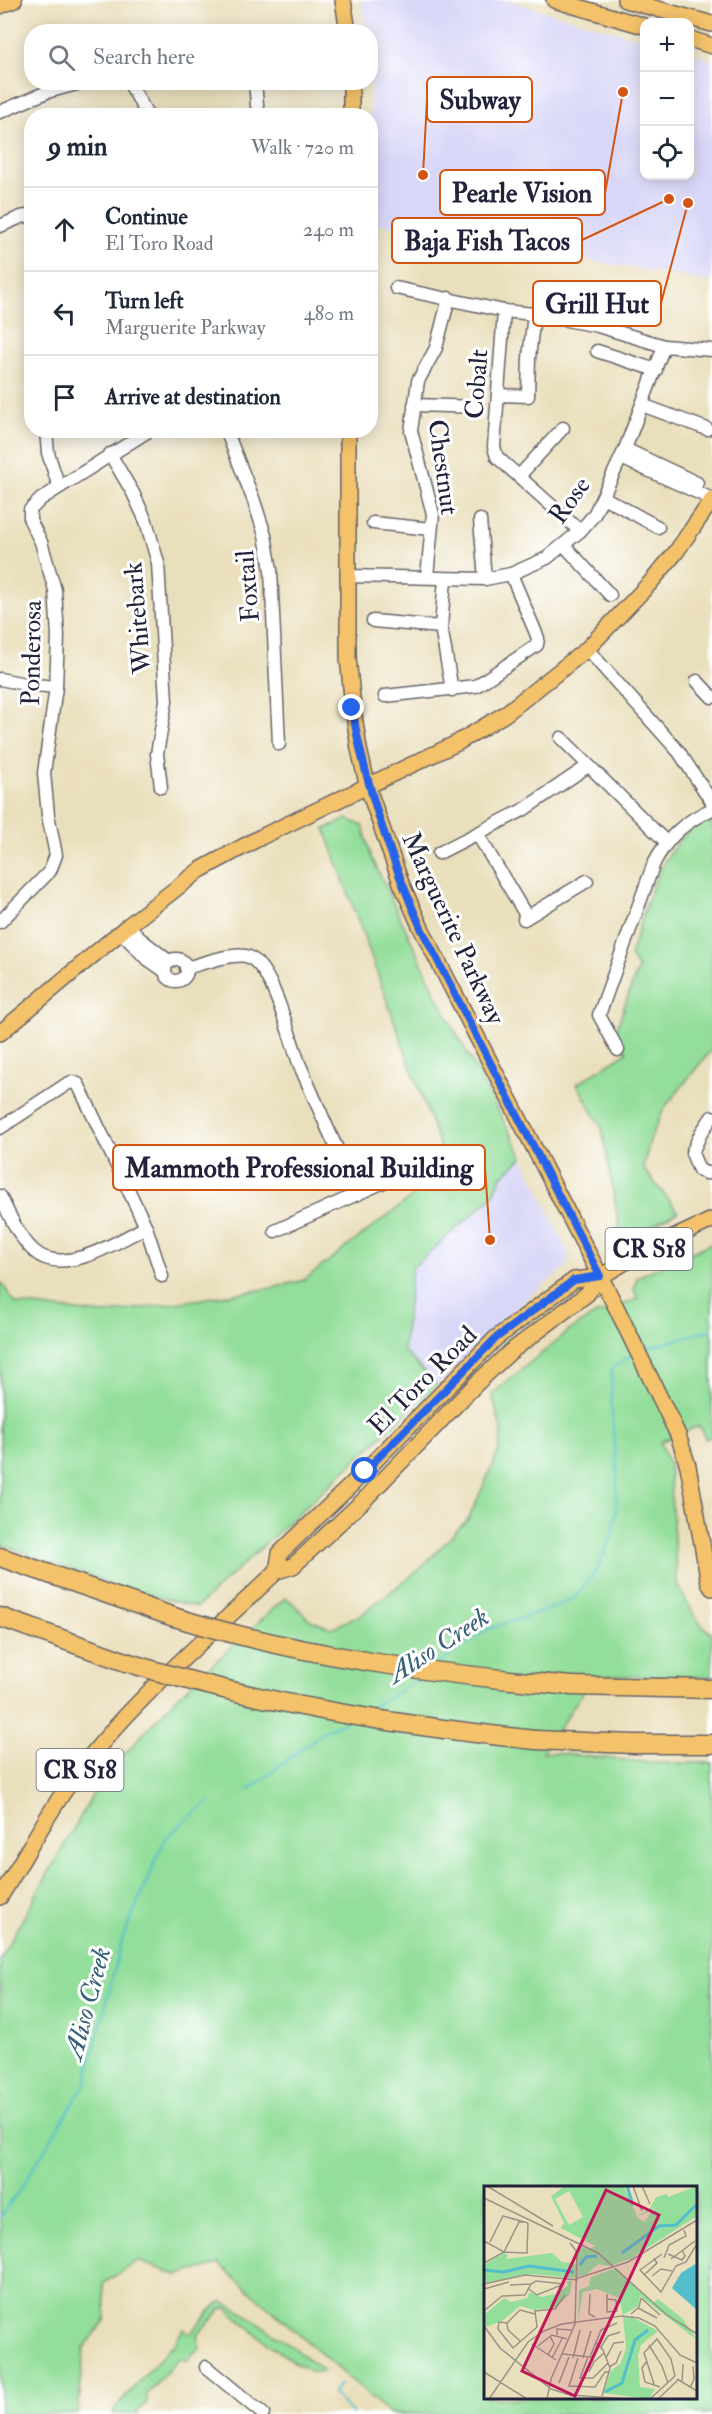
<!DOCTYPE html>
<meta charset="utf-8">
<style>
body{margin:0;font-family:"IM FELL Double Pica",serif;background:#f2f2f3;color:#1f2937}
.controls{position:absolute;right:18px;top:18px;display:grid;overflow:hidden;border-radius:12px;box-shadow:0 3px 15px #0003}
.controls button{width:54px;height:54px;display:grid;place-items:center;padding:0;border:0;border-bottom:2px solid #e0e1e3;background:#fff;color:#1f2937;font:30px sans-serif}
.stop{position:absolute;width:18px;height:18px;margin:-14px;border:4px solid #2563eb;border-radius:50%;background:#fff}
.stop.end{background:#2563eb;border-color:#fff;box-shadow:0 2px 6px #0008}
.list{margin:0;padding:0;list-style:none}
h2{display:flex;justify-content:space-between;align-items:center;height:78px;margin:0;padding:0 24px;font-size:26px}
h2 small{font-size:20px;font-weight:400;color:#747a83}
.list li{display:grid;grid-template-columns:39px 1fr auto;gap:18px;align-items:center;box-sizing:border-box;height:84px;padding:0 24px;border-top:2px solid #e0e1e3}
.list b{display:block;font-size:22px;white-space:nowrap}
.list p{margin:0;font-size:20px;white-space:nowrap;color:#747a83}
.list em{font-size:20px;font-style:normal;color:#747a83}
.icon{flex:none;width:33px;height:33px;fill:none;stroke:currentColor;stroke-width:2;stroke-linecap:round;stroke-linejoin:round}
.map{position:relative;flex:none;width:712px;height:2414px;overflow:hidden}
.search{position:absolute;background:#fff;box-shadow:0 3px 15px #0003;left:24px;top:24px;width:354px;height:66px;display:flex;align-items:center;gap:15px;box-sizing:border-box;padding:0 21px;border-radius:24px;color:#747a83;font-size:22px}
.panel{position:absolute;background:#fff;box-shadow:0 3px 15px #0003;left:24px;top:108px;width:354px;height:330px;border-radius:24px}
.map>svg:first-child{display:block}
.built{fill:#d9d7f8}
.green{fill:#93de9a;stroke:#5a806a;stroke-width:1.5;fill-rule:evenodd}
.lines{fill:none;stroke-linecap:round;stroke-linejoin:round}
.stream{stroke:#52becc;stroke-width:2}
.minor-casing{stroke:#686468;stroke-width:15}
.major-casing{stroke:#686468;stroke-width:18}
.highway-casing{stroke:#686468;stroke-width:21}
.minor{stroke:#fff;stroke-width:12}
.major{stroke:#f3c26a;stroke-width:15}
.highway{stroke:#f3c26a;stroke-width:18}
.highway-bridge-casing{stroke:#686468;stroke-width:21;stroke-linecap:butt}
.highway-bridge{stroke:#f3c26a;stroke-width:18}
.route{stroke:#2563eb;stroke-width:8}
.labels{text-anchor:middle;stroke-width:6;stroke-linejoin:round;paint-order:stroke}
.shield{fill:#fff;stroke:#646476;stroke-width:1.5}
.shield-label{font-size:24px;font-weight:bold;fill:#22223b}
.street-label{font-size:26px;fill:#22223b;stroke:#fff}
.water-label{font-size:27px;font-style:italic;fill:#356075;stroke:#fff}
.inset-river{fill:none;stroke:#52becc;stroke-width:3}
.inset-road{fill:none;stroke:#9a9388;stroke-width:1.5}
.view{fill:#c2185b;fill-opacity:0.15;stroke:#c2185b;stroke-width:3}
.inset-edge{fill:none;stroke:#22223b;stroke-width:3}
.leader{fill:none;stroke:#d45411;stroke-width:2}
.callout-dot{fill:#d45411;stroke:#fff;stroke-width:2}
.callout{fill:#fff;stroke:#d45411;stroke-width:2}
.callout-label{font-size:27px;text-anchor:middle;font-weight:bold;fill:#22223b}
</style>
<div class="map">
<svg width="712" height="2414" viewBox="0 0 712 2414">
<rect width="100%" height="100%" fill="#fff"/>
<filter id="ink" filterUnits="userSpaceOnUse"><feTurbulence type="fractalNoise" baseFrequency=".0167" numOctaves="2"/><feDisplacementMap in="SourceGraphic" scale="12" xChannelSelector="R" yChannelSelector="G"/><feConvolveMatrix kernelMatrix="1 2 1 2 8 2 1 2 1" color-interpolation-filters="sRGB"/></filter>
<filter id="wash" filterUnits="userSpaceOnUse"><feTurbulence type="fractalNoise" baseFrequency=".008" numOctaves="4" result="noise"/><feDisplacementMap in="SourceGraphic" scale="24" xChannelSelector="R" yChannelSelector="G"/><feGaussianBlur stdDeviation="1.35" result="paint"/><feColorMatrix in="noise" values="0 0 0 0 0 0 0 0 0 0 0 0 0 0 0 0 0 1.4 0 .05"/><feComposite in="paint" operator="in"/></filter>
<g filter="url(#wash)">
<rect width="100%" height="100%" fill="#eadfbc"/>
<g class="built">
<polygon points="361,0 507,0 644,40 644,176 690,176 690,53 712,60 712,282 371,222 370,32 367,31"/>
<polygon points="523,1157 569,1254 567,1267 531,1295 498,1325 437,1385 403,1350 412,1268 493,1196 502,1176"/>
</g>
<g class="green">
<path d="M712,817v232l-47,58 -14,30 -8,31 35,43 -56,31 -20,-114 -25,-44 50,-32 -12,-19 23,-65 -8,-12c18,-53 27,-114 82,-139z"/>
<polygon points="347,819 363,826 371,856 442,1006 523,1157 502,1176 493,1196 412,1268 403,1350 437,1385 197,1607 124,1589 0,1544 0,1281 16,1304 104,1314 273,1288 304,1280 448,1169 325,829"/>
<path d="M712,1243v193l-6,3 -7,-13 -39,16 9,21 8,121 20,36 15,14v43l-118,-1 -51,76 113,11h56v651h-322l-171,-150 -41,11 -41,-14 -34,23 3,35 -22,29 -6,66h-78v-455l101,-179 75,-82 110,-101 26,24 19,7 28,-12 61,-47 49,-51 29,-65 4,-20 -10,-39 78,-64 26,-16 8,-1 34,-15 -4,-8 3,-13zM486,2188h210v210h-210z"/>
<path d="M221,2302c14,0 87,57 103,69 -3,0 -6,1 -9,1 -17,-3 -75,-50 -88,-64l-6,1 -24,27 3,13 -6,3 -6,9 -9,-3 -32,36v9l-10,8 1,3h-25l2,-5 56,-63 2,1 10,-18 7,4c12,-8 18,-23 31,-31z"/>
</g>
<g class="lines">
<g class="stream">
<polyline points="644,1349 712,1329"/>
<polyline points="438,1664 488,1629 558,1606 575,1597 596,1571 612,1536 616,1514 617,1472 611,1405 612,1368 633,1354"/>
<polyline points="367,1709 393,1696 419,1678"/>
<polyline points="249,1790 323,1732 344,1722"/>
<polyline points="0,2217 23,2185 86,2082 122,1940 165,1838 209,1801"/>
<polyline points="341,2383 332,2393 352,2414"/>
</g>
</g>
</g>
<g filter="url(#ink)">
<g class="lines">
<g class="minor-casing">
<g id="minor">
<polyline points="129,82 148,116"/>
<polyline points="255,82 258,116"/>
<polyline points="0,112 47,92 84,82"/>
<polyline points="0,226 21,217 32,215"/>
<polyline points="396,288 504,311 534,314 598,326 664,346 712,350"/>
<polyline points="504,311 494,447 497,457 580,531"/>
<polyline points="597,351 656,370"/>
<polyline points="498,395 528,396 529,358 534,314"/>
<polyline points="414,405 479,407"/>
<polyline points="642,405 707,429"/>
<polyline points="46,430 48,453 59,487"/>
<polyline points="226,430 254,501 265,535 271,570 279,744"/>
<polyline points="625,449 697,483"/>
<polyline points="110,454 133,493 146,521 158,563 166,701 157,754 161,787"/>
<polyline points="621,458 712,499"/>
<polyline points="519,476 563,428"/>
<polyline points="603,497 658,527"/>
<polyline points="480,520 485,579"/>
<polyline points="373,523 431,529"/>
<polyline points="564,545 610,595"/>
<polyline points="348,576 485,579 511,574 547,558 580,531 594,515 625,449 664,346"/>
<polyline points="427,577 433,514 411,431 418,381 436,348 449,298"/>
<polyline points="445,579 441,627 452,690"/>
<polyline points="373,621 441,627"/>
<polyline points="587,649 679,752 712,802"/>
<polyline points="0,679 25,684 56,687"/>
<polyline points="697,681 712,697"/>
<polyline points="385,696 476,686 537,645 538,638 511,574"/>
<polyline points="561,738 666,842"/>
<polyline points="478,835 527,917"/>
<polyline points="439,853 523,810 588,766"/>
<polyline points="524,919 587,881"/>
<polyline points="0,922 50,871 56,855 48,815 44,773 56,687 58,636 55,590 41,542 30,520 30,510 41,499 150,430"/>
<polyline points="129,925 139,938 170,962"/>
<polyline points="121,932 146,958 165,971"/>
<circle cx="176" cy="970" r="11"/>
<path d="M186,968c15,-4 50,-17 63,-11 25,11 41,85 52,111 18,42 37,84 57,126"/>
<path d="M618,1050l-19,-35 55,-152c14,-27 32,-42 58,-54"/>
<polyline points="712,1117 701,1133 692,1153 699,1170 706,1173 712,1173"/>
<polyline points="0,1128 67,1084 72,1082 78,1084 146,1227 162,1276"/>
<path d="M0,1196c9,18 19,42 34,55 29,27 84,-10 112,-24"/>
<polyline points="275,1231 435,1159"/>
<polyline points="206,2367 263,2414"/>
</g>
</g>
<g class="major-casing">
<g id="major">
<polyline points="343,0 348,32"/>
<polyline points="554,0 644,26"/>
<polyline points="625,0 712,24"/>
<polyline points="0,6 14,0"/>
<polyline points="690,39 712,46"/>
<polyline points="351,82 351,116"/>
<polyline points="348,430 348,657 353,708 359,749 368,788 401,883 421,928 616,1307 678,1435 688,1466 709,1583 712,1588"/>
<polyline points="0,1033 129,925 200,870 261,837 457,743 505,714 587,649 651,582 676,552 712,500"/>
<polyline points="277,1571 280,1553 350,1486 496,1338 574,1280 600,1277 639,1254 712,1220"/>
<path d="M0,1897c24,-38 45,-80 72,-117 57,-77 136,-143 205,-209l16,-5 71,-66 113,-117 33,-31 77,-58 13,-17"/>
</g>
</g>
<g class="highway-casing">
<g id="highway">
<polyline points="0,1557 174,1617"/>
<polyline points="0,1617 126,1662"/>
<polyline points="572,1686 712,1689"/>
<polyline points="535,1740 634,1744 712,1744"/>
</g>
</g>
<use href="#minor" class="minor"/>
<use href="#major" class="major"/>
<use href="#highway" class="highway"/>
<g class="highway-bridge-casing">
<g id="highway-bridge">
<path d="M174,1617c129,40 264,57 398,69"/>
<path d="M126,1662c133,42 271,63 409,78"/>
</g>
</g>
<use href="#highway-bridge" class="highway-bridge"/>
</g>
</g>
<g class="lines" filter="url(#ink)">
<path class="route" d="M352,708c13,77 38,149 69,220l179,348 -26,4 -78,58 -131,133"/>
</g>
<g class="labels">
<g class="shield">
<rect x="605.5" y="1228" width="87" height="42" rx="4.5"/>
<rect x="36.5" y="1749" width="87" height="42" rx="4.5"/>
</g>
<g class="shield-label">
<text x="649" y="1257">CR S18</text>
<text x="80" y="1778">CR S18</text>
</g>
<g class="street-label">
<text transform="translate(476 384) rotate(-86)" y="9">Cobalt</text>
<text transform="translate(444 467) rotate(82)" y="9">Chestnut</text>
<text transform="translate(569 500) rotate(-54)" y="9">Rose</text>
<text transform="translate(247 586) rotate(-95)" y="9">Foxtail</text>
<text transform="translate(137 618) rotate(-95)" y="9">Whitebark</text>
<text transform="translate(31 653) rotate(-89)" y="9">Ponderosa</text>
<text transform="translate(454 928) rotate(65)" y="9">Marguerite Parkway</text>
<text transform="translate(422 1380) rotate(-45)" y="9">El Toro Road</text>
</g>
<g class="water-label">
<text transform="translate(438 1645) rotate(-33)" y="9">Aliso Creek</text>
<text transform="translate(87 2003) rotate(-75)" y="9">Aliso Creek</text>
</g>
</g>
<g transform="translate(484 2186)">
<rect width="213" height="213" fill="#eadfbc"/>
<path d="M81,0h59l14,32 6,4 14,-18 -7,7 -12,5v-1l-5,-8 5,8 10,-5 7,-13 11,-3 1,3 29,-11v30l-67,43 -21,7 -11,-2 -11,10 -15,4 -39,-4 -49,9v-18l20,-12 4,2 -2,4 46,-6 10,9 14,2 2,-18 11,3 6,-3 -34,-18 3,-5 -13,-27zM85,5l14,26 -14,8 -14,-26zM132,82l37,35 5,-4 25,20 14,21 -57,-44 -2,10 -15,9 -4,-17 -22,-9 -14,3 -5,30 1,-32 10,-4 2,-9zM83,95h5l-2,13 -14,13 -22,3 -14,-4 -18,15 -16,6 -2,-12 20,-17 7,4 16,-4 3,-6 11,5 14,-3 13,-8zM139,131l11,1 24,13 -17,14 -3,10 2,32 15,2 -6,10 -46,-6 8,-22 10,-8 5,-15z" fill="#93de9a" fill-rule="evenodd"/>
<path d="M213,77v47l-25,-22 9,-15z" fill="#52becc"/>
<path class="inset-river" d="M143,0l6,19M138,67l37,-27 17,-1 20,-20M96,79l6,-8 11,-1M0,84l19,2 26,-6 45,6M121,206l17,-9 13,-43 13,-10"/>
<path class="inset-road" d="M3,0l66,40M149,0l9,25M158,0l8,18M0,12l114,55 69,62 30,19M0,55l20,11 15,-30h6M6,56l13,-26 25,7M178,68l-22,16 21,22 15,-26M184,68l14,6 3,-4 -3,-6M180,72l5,-13 17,-9 -2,-6M187,73l24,-18M0,77l20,-11 23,1 1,-30M192,80l10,-4 11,-18M160,89l13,-12 -3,-5M168,90l9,-7 11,2M91,93l53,-17 69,-42M0,98l41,-9 53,5M26,99l21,-1M0,103l25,-7M106,108l-1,20 6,3M157,112l19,17M123,113l9,1 1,11 -10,1v-18M154,122l19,10M0,125l18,-15 23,-1 6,-11 5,-3 28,3 -27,11 -8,-6M147,128l8,-7 2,-9M23,137l-8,-1 -1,7 15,19 24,-21 -2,-16 20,-2 10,-14M23,137l13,-13 15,4M23,137l1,7 12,11M0,140l16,22 51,41 19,6 56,4M73,149v-6l14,1M111,156l8,8 7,18 -8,28M48,158l24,16M165,159l13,21 6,17M54,160l14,-11 15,4M117,161l7,-11 12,-4M79,168l27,3 11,-27 16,-7M64,169l6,-11 -4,-8M104,171l-8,21h13l15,-15M68,172l11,-21M89,172l7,-28M94,172l-9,28 26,1 10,-15h5M99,172l8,-27M122,172l8,-15 10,-1M163,175l-5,7 3,14 15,5M125,181l7,-4 5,-12M0,186l43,27M105,186l5,-10 10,-9M193,193l20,12M198,196l1,-18M75,197l10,-26M170,198l-10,-31 13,-14 14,20 4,17M206,202l4,-9 -1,-13M5,213l39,-57 16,-11 18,-7 60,-8 17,2 16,8 25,29 17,8M63,213l4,-20 24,-55 2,-72 -7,-9M166,213l25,-23M174,213l20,-19"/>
<path class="view" d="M122,4l53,25 -84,181 -53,-25z"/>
<rect width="213" height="213" class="inset-edge"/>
</g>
<path class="leader" d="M423 175L427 100M623 92L605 193M669 199L582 240M688 203L661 303M490 1240L485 1168"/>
<g class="callout-dot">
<circle cx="423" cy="175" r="6"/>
<circle cx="623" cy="92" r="6"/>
<circle cx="669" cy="199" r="6"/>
<circle cx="688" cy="203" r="6"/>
<circle cx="490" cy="1240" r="6"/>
</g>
<g class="callout">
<rect x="427" y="77" width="105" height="45" rx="6"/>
<rect x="440" y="170" width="165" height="45" rx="6"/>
<rect x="392" y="218" width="190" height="45" rx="6"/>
<rect x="533" y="281" width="128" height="45" rx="6"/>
<rect x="113" y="1145" width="372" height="45" rx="6"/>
</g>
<g class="callout-label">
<text x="480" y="109">Subway</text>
<text x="522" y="202">Pearle Vision</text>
<text x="487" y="250">Baja Fish Tacos</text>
<text x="597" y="313">Grill Hut</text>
<text x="299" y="1177">Mammoth Professional Building</text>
</g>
</svg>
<div class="controls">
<button>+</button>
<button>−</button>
<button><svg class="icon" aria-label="locate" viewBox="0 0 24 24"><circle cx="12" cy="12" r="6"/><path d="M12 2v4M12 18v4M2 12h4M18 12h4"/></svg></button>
</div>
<div class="stop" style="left:365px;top:1471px"></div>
<div class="stop end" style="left:352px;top:708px"></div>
<div class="search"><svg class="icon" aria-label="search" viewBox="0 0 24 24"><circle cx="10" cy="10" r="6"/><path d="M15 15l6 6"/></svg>Search here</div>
<section class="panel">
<h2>9 min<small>Walk · 720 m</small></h2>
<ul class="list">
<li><svg class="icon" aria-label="ahead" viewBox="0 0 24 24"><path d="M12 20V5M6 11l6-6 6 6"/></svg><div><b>Continue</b><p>El Toro Road</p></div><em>240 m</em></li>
<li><svg class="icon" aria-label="left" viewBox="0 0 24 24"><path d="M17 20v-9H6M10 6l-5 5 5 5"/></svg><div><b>Turn left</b><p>Marguerite Parkway</p></div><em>480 m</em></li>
<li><svg class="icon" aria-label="arrive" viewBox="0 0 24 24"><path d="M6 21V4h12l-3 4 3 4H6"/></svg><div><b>Arrive at destination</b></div></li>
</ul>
</section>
</div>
